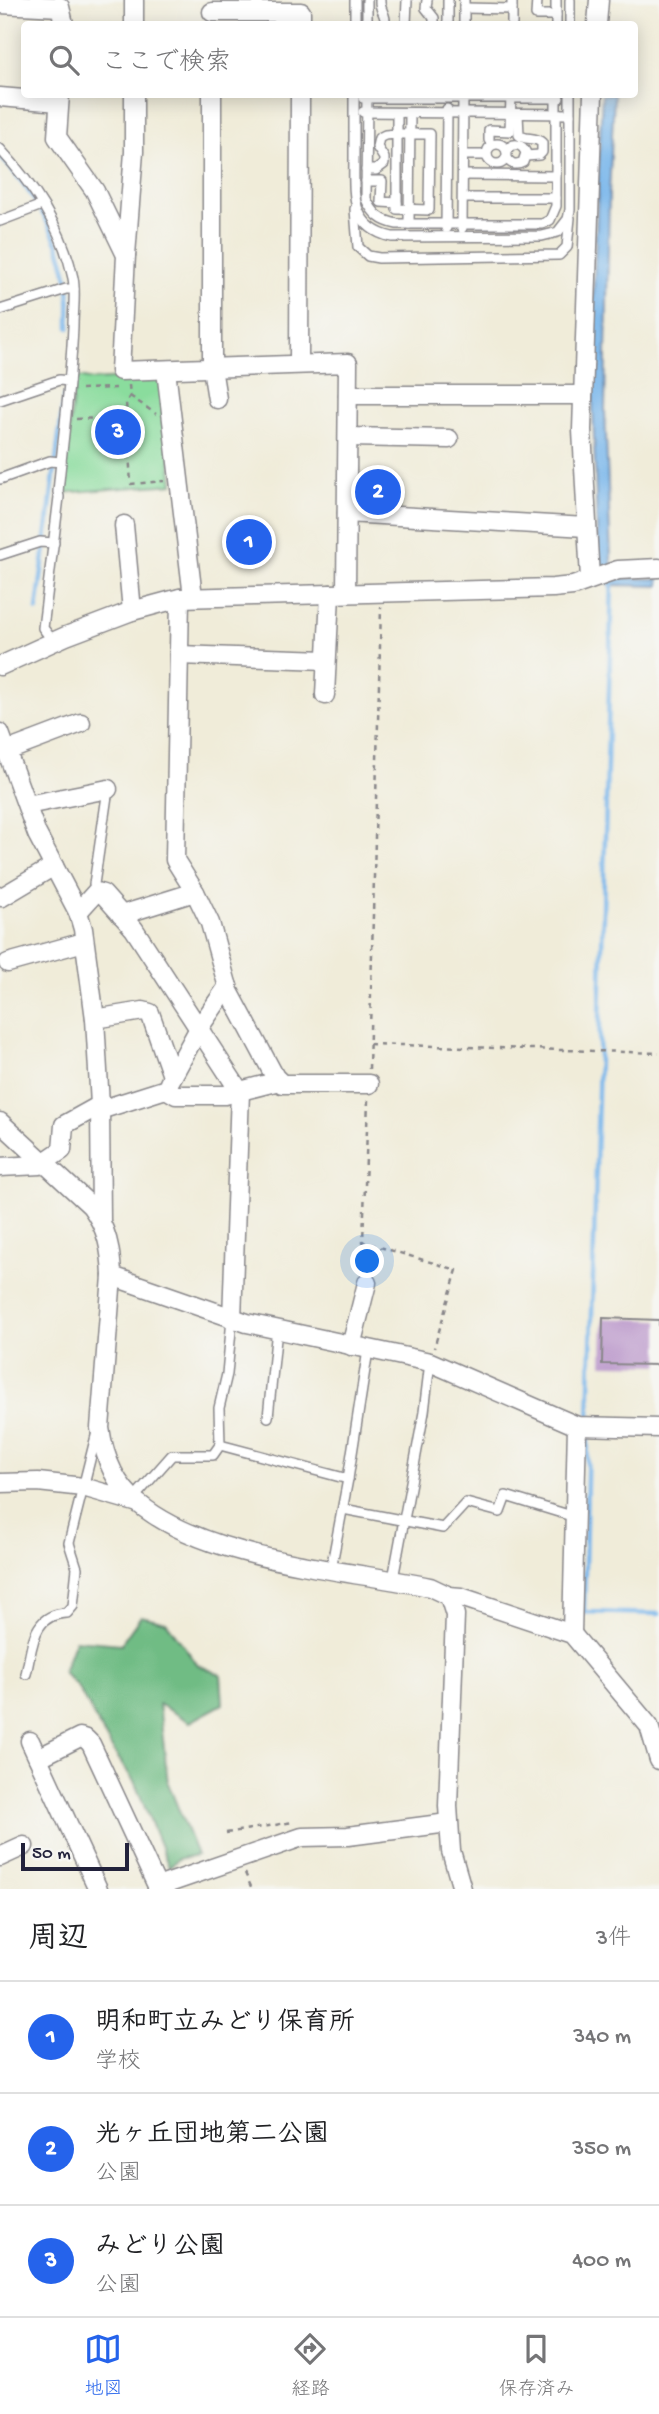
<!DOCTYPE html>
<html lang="ja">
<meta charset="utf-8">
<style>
body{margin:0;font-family:"Gochi Hand","Klee One",sans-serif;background:#f6f6f6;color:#202124}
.scale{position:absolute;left:21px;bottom:18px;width:108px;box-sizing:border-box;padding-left:7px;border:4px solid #22223b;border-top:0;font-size:19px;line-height:24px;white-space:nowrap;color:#22223b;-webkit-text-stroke:5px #f6f6f2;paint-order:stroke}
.you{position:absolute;left:368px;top:1262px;width:24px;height:24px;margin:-18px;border:5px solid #fff;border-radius:50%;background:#1a73e8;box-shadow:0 0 0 10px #1a73e833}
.badge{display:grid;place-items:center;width:46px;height:46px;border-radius:50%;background:#2563eb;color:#fff;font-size:23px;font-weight:700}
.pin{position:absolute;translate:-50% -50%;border:4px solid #fff;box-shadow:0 2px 7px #0006}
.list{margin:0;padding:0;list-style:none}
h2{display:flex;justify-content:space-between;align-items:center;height:91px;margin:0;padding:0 28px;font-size:30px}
h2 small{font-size:23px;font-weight:400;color:#757577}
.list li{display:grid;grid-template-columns:46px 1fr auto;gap:21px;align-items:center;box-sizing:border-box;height:112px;padding:0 28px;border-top:2px solid #e0e0e0}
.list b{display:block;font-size:26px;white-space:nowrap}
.list p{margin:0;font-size:23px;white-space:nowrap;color:#757577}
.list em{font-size:23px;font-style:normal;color:#757577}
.icon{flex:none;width:38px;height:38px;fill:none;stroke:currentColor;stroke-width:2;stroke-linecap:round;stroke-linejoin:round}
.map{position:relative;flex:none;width:659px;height:1889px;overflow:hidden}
.search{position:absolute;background:#fff;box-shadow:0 4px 18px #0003;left:21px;right:21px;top:21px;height:77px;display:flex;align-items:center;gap:18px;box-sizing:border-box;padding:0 24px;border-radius:7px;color:#757577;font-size:26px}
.sheet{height:427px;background:#fff}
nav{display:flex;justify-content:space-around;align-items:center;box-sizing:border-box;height:98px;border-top:2px solid #e0e0e0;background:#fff;font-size:19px;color:#757577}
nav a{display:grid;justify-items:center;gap:4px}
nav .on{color:#2563eb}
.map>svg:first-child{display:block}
.green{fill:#8adc9d;stroke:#567f6c;stroke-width:2}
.forest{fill:#6fbc84;stroke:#486f60;stroke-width:2}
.water{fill:#78b6eb;stroke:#4d6c93;stroke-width:2}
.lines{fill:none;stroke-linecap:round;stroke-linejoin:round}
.stream{stroke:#78b6eb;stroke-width:4.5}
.building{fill:#ba96ca}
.lane-casing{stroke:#89878a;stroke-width:12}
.street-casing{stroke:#89878a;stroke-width:21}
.path{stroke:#89878a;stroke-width:2.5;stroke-dasharray:5 5;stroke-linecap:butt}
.lane{stroke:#fff;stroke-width:9}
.street{stroke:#fff;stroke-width:18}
</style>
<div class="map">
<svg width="659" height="1889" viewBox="0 0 659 1889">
<rect width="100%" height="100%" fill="#f6f6f2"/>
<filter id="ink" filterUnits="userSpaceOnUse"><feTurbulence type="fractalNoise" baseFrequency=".0143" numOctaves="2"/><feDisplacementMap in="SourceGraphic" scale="14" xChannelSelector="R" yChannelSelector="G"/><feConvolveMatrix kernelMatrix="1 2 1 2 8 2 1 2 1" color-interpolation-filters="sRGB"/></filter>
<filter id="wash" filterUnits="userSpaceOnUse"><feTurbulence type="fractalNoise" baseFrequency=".00686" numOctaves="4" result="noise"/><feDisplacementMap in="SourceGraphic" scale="28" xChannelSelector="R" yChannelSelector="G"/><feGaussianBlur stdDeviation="1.57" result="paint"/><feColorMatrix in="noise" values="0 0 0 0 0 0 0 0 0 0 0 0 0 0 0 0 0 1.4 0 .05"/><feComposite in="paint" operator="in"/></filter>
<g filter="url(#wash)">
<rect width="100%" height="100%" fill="#f0ecd9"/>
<g class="green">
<polygon points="161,376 173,484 62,493 75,380 79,377 93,380"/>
<polygon points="356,484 401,484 400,509 365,508 356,499"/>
</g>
<polygon class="forest" points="141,1616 166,1622 198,1665 221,1675 223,1704 190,1722 159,1704 168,1783 197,1855 178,1859 169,1867 135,1783 111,1747 77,1686 63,1672 75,1640 121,1644"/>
<polygon class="water" points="602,95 614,95 609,194 605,411 611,560 615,578 659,579 659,586 609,585 598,557 593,409 593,303"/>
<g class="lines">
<g class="stream">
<path d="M0,156c31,33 63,83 68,128 2,14 1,30 1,44"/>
<polyline points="37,610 64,396"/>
<polyline points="589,1423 612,582"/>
<polyline points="588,1432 584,1612 659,1614"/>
</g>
</g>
<g id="blocks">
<polygon class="building" points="603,1318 659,1320 659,1365 602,1364"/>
</g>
</g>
<g filter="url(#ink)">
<use href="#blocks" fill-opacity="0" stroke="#89878a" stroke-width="2"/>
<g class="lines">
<g class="lane-casing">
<g id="lane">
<path d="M380,0c-1,10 7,15 5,24"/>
<polyline points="427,0 426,8 434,18 434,24"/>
<polyline points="537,0 536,15 556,15"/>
<polyline points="556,0 556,24"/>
<polyline points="570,0 570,24"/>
<polyline points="464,8 512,9"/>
<polyline points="355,24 355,0"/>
<polyline points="367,24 367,0"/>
<polyline points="406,24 407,0"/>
<polyline points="448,24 448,0"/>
<polyline points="464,24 464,0"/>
<polyline points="512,24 512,0"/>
<path d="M354,94c0,21 0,42 0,62 0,36 -5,71 38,81l150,-1 16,-4 10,-13 2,-9v-116"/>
<path d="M367,94l-1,105c7,15 15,22 31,25h145l8,-4 6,-14v-112"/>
<polyline points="363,98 559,98"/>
<polyline points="363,112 570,114"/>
<path d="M518,114l1,21c7,6 16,1 23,8v9l-3,3 -13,1"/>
<polyline points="489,140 489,130 510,131 511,94"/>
<circle cx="497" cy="154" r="10"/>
<path d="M0,149c33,36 63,80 73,129 3,15 0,33 0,48 -2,55 -10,111 -15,166l1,5 -16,131 10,13"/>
<polyline points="463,155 487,155"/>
<path d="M507,158c3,6 9,8 16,4l3,-9c-4,-10 -14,-11 -19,-2"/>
<polyline points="366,170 376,170 384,164 384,158 377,147 379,138 385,135 397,134 430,134 429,210 397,209 397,113"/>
<polyline points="463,175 556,176"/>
<polyline points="366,181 382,181 381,202 397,203"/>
<polyline points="463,198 556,198"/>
<polyline points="355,209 358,247 368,256 379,258 559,255 567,247 570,218"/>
<polyline points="0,221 42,205"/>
<polyline points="409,224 410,113"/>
<polyline points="446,228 447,109"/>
<polyline points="462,228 463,95"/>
<polyline points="0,310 66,289 74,289"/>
<polyline points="0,400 59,380 69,381"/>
<polyline points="0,479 50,461 61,462"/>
<polyline points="0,555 40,542 54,543"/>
<polyline points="96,892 94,884 108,789"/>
<polyline points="268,1417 277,1329"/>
<polyline points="220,1445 348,1479"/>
<polyline points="133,1499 172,1455 213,1455 220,1445 219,1408 227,1374 232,1319"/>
<polyline points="343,1509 443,1528 466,1503 500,1512 506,1496 575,1517"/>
<polyline points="331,1569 348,1479 368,1350"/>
<polyline points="393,1579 424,1412 430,1362"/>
<path d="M26,1674c7,-29 6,-60 41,-61l6,-7 4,-38 -8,-25 28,-111"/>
</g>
</g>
<g class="street-casing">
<g id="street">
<polyline points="0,4 60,7 64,24"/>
<polyline points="212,12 301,12 301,24"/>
<polyline points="134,24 134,0"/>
<polyline points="597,24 599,0"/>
<polyline points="60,94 57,137 95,191 126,255 120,371 348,363 346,593"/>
<polyline points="212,94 212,368 217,399"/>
<polyline points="0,97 59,102"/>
<polyline points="126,255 134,152 134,94"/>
<polyline points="299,364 300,94"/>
<polyline points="166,370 193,597"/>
<polyline points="348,395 583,395"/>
<polyline points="348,437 449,439"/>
<polyline points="347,513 586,527"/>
<polyline points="124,525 132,611"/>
<polyline points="590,579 582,430 593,94"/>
<polyline points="180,598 175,860 195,892 210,923 229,991 275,1077 282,1084 369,1084"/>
<polyline points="179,655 326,660"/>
<polyline points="0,666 66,636 132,611 180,598 553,588 573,586 618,570 659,568"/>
<polyline points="325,695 330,594"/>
<polyline points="0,733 37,834 78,912 83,929 95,1019 100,1105 101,1221"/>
<polyline points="7,751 81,723"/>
<polyline points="27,805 108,789"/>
<polyline points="2,897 54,866"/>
<polyline points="78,912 96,892 103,894 134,929 240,1092 232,1319"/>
<polyline points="121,915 195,892"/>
<polyline points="8,963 84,942"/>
<polyline points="95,1019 143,1011 150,1013 172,1076"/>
<polyline points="169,1083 199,1028 228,986"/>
<polyline points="100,1110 166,1089 176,1095 225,1095 279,1081"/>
<path d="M0,1122l91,84c16,22 20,43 21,70l-12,152c4,28 15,57 38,75 70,58 204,66 292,84l19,9 6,19 -7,191 3,45 11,38"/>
<polyline points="0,1167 40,1165 62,1150 64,1125 100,1105"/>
<polyline points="112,1276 247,1323 430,1362 577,1426 659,1428"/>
<polyline points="351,1346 367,1283"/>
<polyline points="0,1483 38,1482 83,1487 135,1502"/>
<polyline points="449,1596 461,1597 572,1634 649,1726 659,1760"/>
<polyline points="572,1634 577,1426"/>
<polyline points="30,1741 98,1889"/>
<polyline points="38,1758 80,1737 86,1739 91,1744 158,1888"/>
<polyline points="0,1857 24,1846"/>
<polyline points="157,1889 166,1884 302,1837 348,1836 448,1823"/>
</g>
</g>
<g class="path">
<polyline points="129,385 130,396 126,402 131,484 164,481"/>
<polyline points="81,389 120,388"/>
<polyline points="130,396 156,414"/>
<polyline points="76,419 129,417"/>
<polyline points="369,1044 659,1053"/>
<polyline points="369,1069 381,607"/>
<polyline points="368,1100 363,1242 457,1270 434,1348"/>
<polyline points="226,1833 293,1822"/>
<polyline points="245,1873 252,1889"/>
</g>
<use href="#lane" class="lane"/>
<use href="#street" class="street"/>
</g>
</g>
</svg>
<div class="scale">50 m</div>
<div class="you"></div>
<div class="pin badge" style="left:249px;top:542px">1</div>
<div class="pin badge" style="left:378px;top:492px">2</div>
<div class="pin badge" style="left:118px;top:432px">3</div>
<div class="search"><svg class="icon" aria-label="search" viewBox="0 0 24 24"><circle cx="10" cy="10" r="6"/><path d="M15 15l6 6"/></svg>ここで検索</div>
</div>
<section class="sheet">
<h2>周辺<small>3件</small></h2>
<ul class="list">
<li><span class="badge">1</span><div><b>明和町立みどり保育所</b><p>学校</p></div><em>340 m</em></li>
<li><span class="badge">2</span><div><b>光ヶ丘団地第二公園</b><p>公園</p></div><em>350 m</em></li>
<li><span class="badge">3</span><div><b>みどり公園</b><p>公園</p></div><em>400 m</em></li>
</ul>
</section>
<nav>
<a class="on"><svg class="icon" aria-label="map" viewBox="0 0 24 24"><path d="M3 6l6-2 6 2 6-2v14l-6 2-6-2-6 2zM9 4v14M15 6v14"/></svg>地図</a>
<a><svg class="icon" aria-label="directions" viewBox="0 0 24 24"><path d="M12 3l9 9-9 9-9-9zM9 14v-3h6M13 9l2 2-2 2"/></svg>経路</a>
<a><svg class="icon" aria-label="saved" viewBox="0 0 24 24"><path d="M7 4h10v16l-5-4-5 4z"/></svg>保存済み</a>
</nav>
